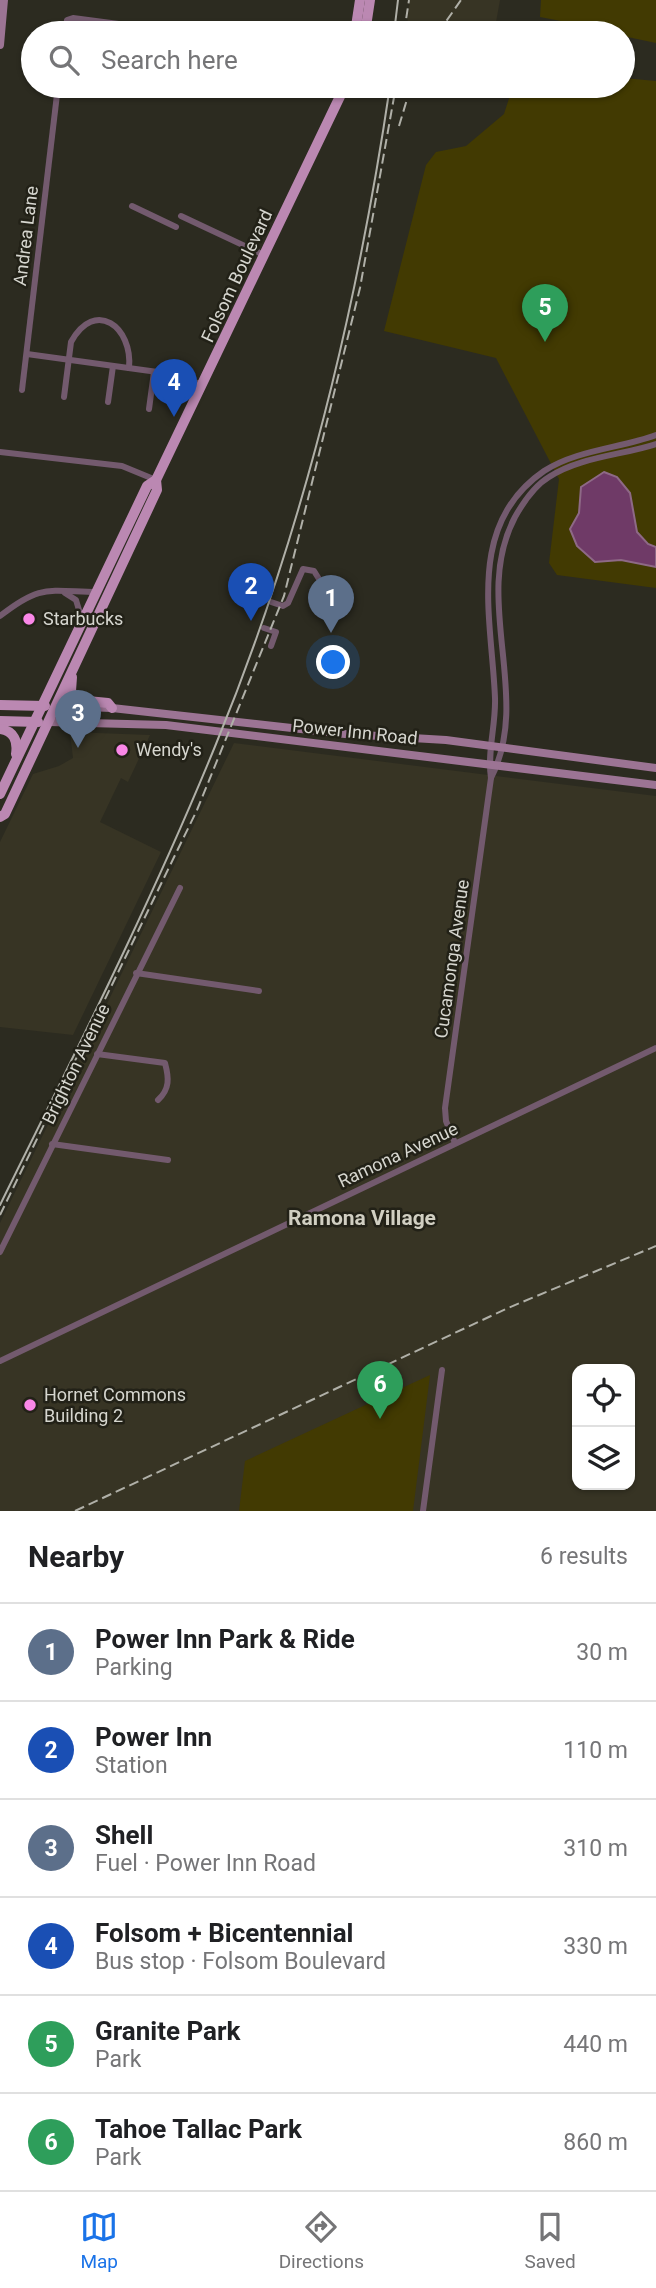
<!DOCTYPE html>
<meta charset="utf-8">
<style>
body{margin:0;font-family:Roboto,sans-serif;background:#f6f6f6;color:#202124}
.controls{position:absolute;right:21px;bottom:21px;display:grid;overflow:hidden;border-radius:14px;box-shadow:0 2px 5px #0004}
.controls button{width:63px;height:63px;display:grid;place-items:center;padding:0;border:0;border-bottom:2px solid #e0e0e0;background:#fff;color:#202124;font:35px sans-serif}
.you{position:absolute;left:334px;top:663px;width:24px;height:24px;margin:-18px;border:5px solid #fff;border-radius:50%;background:#1a73e8;box-shadow:0 0 0 10px #1a73e833}
.badge{display:grid;place-items:center;width:46px;height:46px;border-radius:50%;background:#1a73e8;color:#fff;font-size:23px;font-weight:700}
.pin{position:absolute;translate:-50% -58px;filter:drop-shadow(0 2px 4px #0008)}
.pin::after{content:'';position:absolute;top:37px;width:24px;height:21px;background:inherit;clip-path:polygon(0 0,100% 0,50% 100%)}
.list{margin:0;padding:0;list-style:none}
h2{display:flex;justify-content:space-between;align-items:center;height:91px;margin:0;padding:0 28px;font-size:30px}
h2 small{font-size:23px;font-weight:400;color:#757577}
.list li{display:grid;grid-template-columns:46px 1fr auto;gap:21px;align-items:center;box-sizing:border-box;height:98px;padding:0 28px;border-top:2px solid #e0e0e0}
.list b{display:block;font-size:26px;white-space:nowrap}
.list p{margin:0;font-size:23px;white-space:nowrap;color:#757577}
.list em{font-size:23px;font-style:normal;color:#757577}
.icon{flex:none;width:38px;height:38px;fill:none;stroke:currentColor;stroke-width:2;stroke-linecap:round;stroke-linejoin:round}
.map{position:relative;flex:none;width:656px;height:1511px;overflow:hidden}
.search{position:absolute;background:#fff;box-shadow:0 2px 5px #0004;left:21px;right:21px;top:21px;height:77px;display:flex;align-items:center;gap:18px;box-sizing:border-box;padding:0 24px;border-radius:38px;color:#757577;font-size:26px}
.sheet{height:679px;background:#fff}
nav{display:flex;justify-content:space-around;align-items:center;box-sizing:border-box;height:98px;border-top:2px solid #e0e0e0;background:#fff;font-size:19px;color:#757577}
nav a{display:grid;justify-items:center;gap:4px}
nav .on{color:#1a73e8}
.map>svg:first-child{display:block}
.built{fill:#373424;fill-rule:evenodd}
.green{fill:#423a02}
.water{fill:#6f3a67;stroke:#8e6986;stroke-width:2}
.lines{fill:none;stroke-linecap:round;stroke-linejoin:round}
.street{stroke:#735a6e;stroke-width:6}
.secondary{stroke:#9c7494;stroke-width:8}
.primary{stroke:#bb88b2;stroke-width:10}
.tram{stroke:#b0b0a8;stroke-width:2}
.rail{stroke:#b0b0a8;stroke-width:2;stroke-dasharray:10 5;stroke-linecap:butt}
.poi-dot{fill:#fa87e7;stroke:#222117;stroke-width:2.5}
.labels{text-anchor:middle;stroke-width:5;stroke-linejoin:round;paint-order:stroke}
.street-label{font-size:18px;fill:#d6d6cf;stroke:#222117}
.poi-label{font-size:18px;fill:#d6d6cf;stroke:#222117;text-anchor:start}
.quarter-label{font-size:21px;font-weight:bold;fill:#d1cfc2;stroke:#222117}
</style>
<div class="map">
<svg width="656" height="1511" viewBox="0 0 656 1511">
<rect width="100%" height="100%" fill="#2c2b20"/>
<g class="built">
<polygon points="410,0 500,0 494,33 464,33 456,30 452,33 406,33"/>
<polygon points="70,732 150,735 128,782 121,778 100,822 161,852 73,1035 0,1027 0,842 33,774 59,766 73,758"/>
<path d="M234,743l422,53v715h-656v-288zM577,1369h53v116h-53z"/>
</g>
<g class="green">
<polygon points="541,0 656,0 656,43 623,36 623,33 540,17"/>
<polygon points="623,78 656,81 656,588 557,575 549,563 559,479 496,358 384,331 426,165 436,152 466,146 504,114 513,86 623,86"/>
<polygon points="430,1375 413,1511 239,1511 245,1461"/>
</g>
<polygon class="water" points="604,472 617,477 630,493 637,532 648,544 656,547 656,567 621,560 595,562 577,546 570,529 579,513 581,487"/>
<g class="lines">
<g class="street">
<polyline points="65,33 67,20 73,18 187,33"/>
<polyline points="210,33 226,29"/>
<polyline points="132,206 176,227"/>
<polyline points="181,216 264,255"/>
<polyline points="27,354 172,374 203,385"/>
<polyline points="22,390 58,86"/>
<path d="M64,397l7,-55c24,-44 62,-15 58,26"/>
<polyline points="108,402 113,366"/>
<polyline points="149,409 154,372"/>
<polyline points="0,452 122,466 156,480"/>
<polyline points="65,593 76,600 82,620"/>
<polyline points="271,602 283,606 288,603 303,569 314,571 319,579"/>
<path d="M0,616c41,-32 47,-25 97,-24"/>
<polyline points="264,628 276,632 271,646"/>
<path d="M491,778c42,-82 -20,-178 24,-261 9,-16 19,-31 34,-40 30,-20 74,-22 107,-33"/>
<polyline points="136,973 259,991"/>
<path d="M97,1054l68,9c4,15 5,26 -7,37"/>
<path d="M455,1143l-9,-22 -1,-13 46,-330c-4,-27 5,-53 4,-80 -3,-79 -30,-173 49,-227 32,-21 77,-23 112,-36"/>
<polyline points="52,1144 168,1160"/>
<polyline points="0,1252 180,888"/>
<polyline points="0,1361 656,1048"/>
<polyline points="423,1511 442,1370"/>
</g>
<g class="secondary">
<polyline points="0,45 4,0"/>
<polyline points="56,706 112,708 345,734 446,740 656,768"/>
<polyline points="49,722 166,725 656,785"/>
</g>
<g class="primary">
<polyline points="355,33 360,0"/>
<polyline points="365,33 370,0"/>
<polyline points="72,677 71,691 77,700 108,703 112,708"/>
<polyline points="0,705 45,706"/>
<polyline points="0,721 38,722"/>
<path d="M0,729c14,2 18,12 16,25"/>
<polyline points="0,794 147,486 156,480 345,86"/>
<polyline points="0,817 5,814 157,490 156,480"/>
</g>
<g class="tram">
<polyline points="394,33 398,0"/>
<path d="M0,1205c75,-152 152,-304 216,-461 86,-209 141,-435 174,-658"/>
</g>
<g class="rail">
<polyline points="404,33 409,0"/>
<polyline points="438,33 461,0"/>
<polyline points="399,126 411,86"/>
<polyline points="0,1215 197,810 284,596 360,288 396,86"/>
<polyline points="75,1511 508,1308 656,1246"/>
</g>
</g>
<g class="poi-dot">
<circle cx="29" cy="619" r="7"/>
<circle cx="122" cy="750" r="7"/>
<circle cx="30" cy="1405" r="7"/>
</g>
<g class="labels">
<g class="street-label">
<text transform="translate(26 236) rotate(-83)" y="6">Andrea Lane</text>
<text transform="translate(237 276) rotate(-65)" y="6">Folsom Boulevard</text>
<text transform="translate(355 732) rotate(6)" y="6">Power Inn Road</text>
<text transform="translate(452 959) rotate(-82)" y="6">Cucamonga Avenue</text>
<text transform="translate(76 1064) rotate(-64)" y="6">Brighton Avenue</text>
<text transform="translate(398 1155) rotate(-25)" y="6">Ramona Avenue</text>
</g>
<g class="poi-label">
<text x="43" y="625">Starbucks</text>
<text x="136" y="756">Wendy's</text>
<text x="44" y="1401">Hornet Commons<tspan x="44" dy="21">Building 2</tspan></text>
</g>
<g class="quarter-label">
<text x="362" y="1225">Ramona Village</text>
</g>
</g>
</svg>
<div class="controls">
<button><svg class="icon" aria-label="locate" viewBox="0 0 24 24"><circle cx="12" cy="12" r="6"/><path d="M12 2v4M12 18v4M2 12h4M18 12h4"/></svg></button>
<button><svg class="icon" aria-label="layers" viewBox="0 0 24 24"><path d="M12 4l9 5-9 5-9-5zM3 14l9 5 9-5"/></svg></button>
</div>
<div class="you"></div>
<div class="pin badge" style="left:331px;top:633px;background:#5c6f8a">1</div>
<div class="pin badge" style="left:251px;top:621px;background:#1a4fb4">2</div>
<div class="pin badge" style="left:78px;top:748px;background:#5c6f8a">3</div>
<div class="pin badge" style="left:174px;top:417px;background:#1a4fb4">4</div>
<div class="pin badge" style="left:545px;top:342px;background:#2e9e5b">5</div>
<div class="pin badge" style="left:380px;top:1419px;background:#2e9e5b">6</div>
<div class="search"><svg class="icon" aria-label="search" viewBox="0 0 24 24"><circle cx="10" cy="10" r="6"/><path d="M15 15l6 6"/></svg>Search here</div>
</div>
<section class="sheet">
<h2>Nearby<small>6 results</small></h2>
<ul class="list">
<li><span class="badge" style="background:#5c6f8a">1</span><div><b>Power Inn Park &amp; Ride</b><p>Parking</p></div><em>30 m</em></li>
<li><span class="badge" style="background:#1a4fb4">2</span><div><b>Power Inn</b><p>Station</p></div><em>110 m</em></li>
<li><span class="badge" style="background:#5c6f8a">3</span><div><b>Shell</b><p>Fuel · Power Inn Road</p></div><em>310 m</em></li>
<li><span class="badge" style="background:#1a4fb4">4</span><div><b>Folsom + Bicentennial</b><p>Bus stop · Folsom Boulevard</p></div><em>330 m</em></li>
<li><span class="badge" style="background:#2e9e5b">5</span><div><b>Granite Park</b><p>Park</p></div><em>440 m</em></li>
<li><span class="badge" style="background:#2e9e5b">6</span><div><b>Tahoe Tallac Park</b><p>Park</p></div><em>860 m</em></li>
</ul>
</section>
<nav>
<a class="on"><svg class="icon" aria-label="map" viewBox="0 0 24 24"><path d="M3 6l6-2 6 2 6-2v14l-6 2-6-2-6 2zM9 4v14M15 6v14"/></svg>Map</a>
<a><svg class="icon" aria-label="directions" viewBox="0 0 24 24"><path d="M12 3l9 9-9 9-9-9zM9 14v-3h6M13 9l2 2-2 2"/></svg>Directions</a>
<a><svg class="icon" aria-label="saved" viewBox="0 0 24 24"><path d="M7 4h10v16l-5-4-5 4z"/></svg>Saved</a>
</nav>
